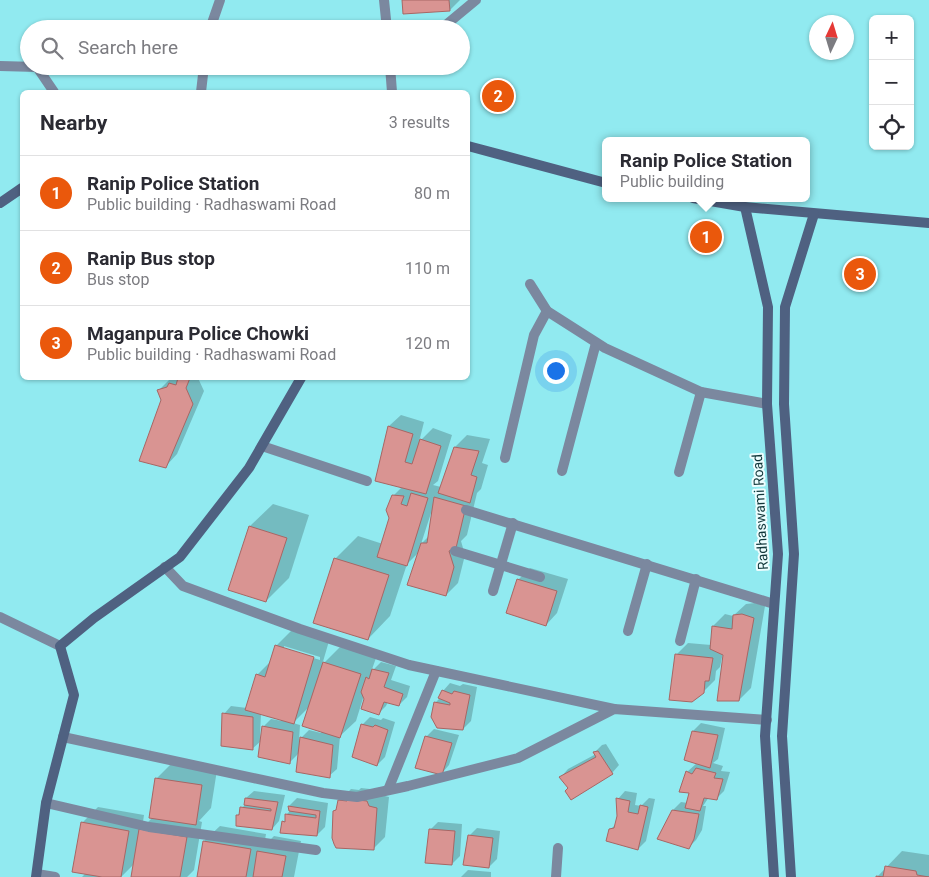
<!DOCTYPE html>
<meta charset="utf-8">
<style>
body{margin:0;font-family:Roboto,sans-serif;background:#f7f7f7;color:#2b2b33}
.controls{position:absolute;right:15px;top:15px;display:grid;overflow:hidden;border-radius:8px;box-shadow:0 1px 4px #0004}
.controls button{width:45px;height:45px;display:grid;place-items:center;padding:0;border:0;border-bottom:1px solid #e1e1e2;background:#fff;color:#2b2b33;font:25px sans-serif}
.compass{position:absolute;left:809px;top:15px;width:45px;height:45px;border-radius:50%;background:#fff;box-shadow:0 1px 4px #0004;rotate:4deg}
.you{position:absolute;left:555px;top:370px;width:18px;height:18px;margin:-12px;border:4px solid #fff;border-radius:50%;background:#1a73e8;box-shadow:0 0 0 8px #1a73e833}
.badge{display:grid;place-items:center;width:32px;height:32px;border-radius:50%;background:#ea580c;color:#fff;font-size:16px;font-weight:700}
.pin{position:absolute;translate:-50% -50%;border:2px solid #fff;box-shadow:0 1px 5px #0006}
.popup{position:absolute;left:602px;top:137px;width:208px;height:65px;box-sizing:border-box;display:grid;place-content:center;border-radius:8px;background:#fff;filter:drop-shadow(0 1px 4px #0005);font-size:16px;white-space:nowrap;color:#7c7c81}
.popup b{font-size:19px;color:#2b2b33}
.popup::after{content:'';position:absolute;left:50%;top:100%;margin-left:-10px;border:10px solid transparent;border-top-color:#fff}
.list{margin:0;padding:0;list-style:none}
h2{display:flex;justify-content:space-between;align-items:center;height:65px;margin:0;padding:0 20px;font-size:21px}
h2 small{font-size:16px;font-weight:400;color:#7c7c81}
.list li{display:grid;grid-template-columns:32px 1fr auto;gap:15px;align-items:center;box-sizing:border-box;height:75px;padding:0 20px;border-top:1px solid #e1e1e2}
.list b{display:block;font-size:19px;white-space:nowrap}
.list p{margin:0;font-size:16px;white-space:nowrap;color:#7c7c81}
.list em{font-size:16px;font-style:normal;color:#7c7c81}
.icon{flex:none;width:28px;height:28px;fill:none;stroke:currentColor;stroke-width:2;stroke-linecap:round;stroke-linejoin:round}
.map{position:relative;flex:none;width:929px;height:877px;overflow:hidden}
.search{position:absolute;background:#fff;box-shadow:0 1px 4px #0004;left:20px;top:20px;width:450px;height:55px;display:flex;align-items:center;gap:12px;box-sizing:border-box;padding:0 18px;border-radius:28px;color:#7c7c81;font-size:19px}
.panel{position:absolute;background:#fff;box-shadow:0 1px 4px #0004;left:20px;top:90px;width:450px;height:290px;border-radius:8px}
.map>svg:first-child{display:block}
.shadow{fill:#0003;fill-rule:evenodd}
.building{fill:#d99492;stroke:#a86664}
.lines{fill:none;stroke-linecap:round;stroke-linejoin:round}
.street{stroke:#7b889f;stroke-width:10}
.secondary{stroke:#4f6181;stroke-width:10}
.labels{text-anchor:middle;stroke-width:4;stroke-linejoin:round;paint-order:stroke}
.street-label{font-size:14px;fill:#12383b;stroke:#edfdfe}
</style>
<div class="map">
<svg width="929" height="877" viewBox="0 0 929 877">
<rect width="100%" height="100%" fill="#91eaf0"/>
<g class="shadow">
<polygon points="404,0 460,0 450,10"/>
<polygon points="175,378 198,378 204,391 177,454 166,466 163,400 159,390 170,379"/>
<path d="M401,415l23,7 -5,20 14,-14 19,7 -14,46 -5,4 8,2 14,-40 12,-12 23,4 -8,24 6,2 -7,24 -4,4 -10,42 -6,6 4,14 -7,28 -12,12 -27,-43 -12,12 -17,52 -22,23 -33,-80 23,-23 25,8 8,-26 2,-22 9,-9 -13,-61zM431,513h1l-3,23 -8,8z"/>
<polygon points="273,504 309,515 289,578 266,601 230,589 250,526"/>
<polygon points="530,568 568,579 557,613 546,625 518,580"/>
<polygon points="755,603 765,606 751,688 739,700 725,652 723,652 720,667 716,671 715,680 703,692 676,655 688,643 711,645 713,626 725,614 733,616 746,604"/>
<path d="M292,630l37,11 -7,24 18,-18 36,11 -5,14 10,-10 15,4 -5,14 19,6 -3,11 -8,8 -11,-3 -2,4 -8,8 -14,-19 -8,26 -16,15 -3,33 -8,7 -30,-23 -9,9 -28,-22 -10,9 -28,-35 7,-8 16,2 10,-33 15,-15 4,-14zM284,646l36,11v3l-36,-11zM310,706l12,25 -1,2 -12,-3 -10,10 1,-15 -7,-2zM261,713l22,7 -1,1 -11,-2 -8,8 -1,10h-2z"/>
<polygon points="450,683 460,686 463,684 477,687 471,721 463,729 436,702 440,698 443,691"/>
<polygon points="370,717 381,720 383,718 395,722 385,757 377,765 362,725"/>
<polygon points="701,723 725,728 718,759 713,763 723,766 721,771 730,772 724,791 716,799 709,797 703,806 706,806 702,830 696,840 688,848 673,810 681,802 688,803 690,792 687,772 697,763 693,731"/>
<polygon points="434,729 459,735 449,765 442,773 426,737"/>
<polygon points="606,744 619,765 612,773 569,788 561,777 568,769 596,754 595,752 602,745"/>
<polygon points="172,763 217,770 211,808 199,821 202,822 194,870 187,877 132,877 134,864 121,877 82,877 86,873 82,823 98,807 144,815 142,828 153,817 157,778"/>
<polygon points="361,788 379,790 381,795 389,797 385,837 373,849 334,811 338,808 339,801 351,789 359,790"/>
<polygon points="254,791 285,795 279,821 272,829 238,815 245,804 246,798"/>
<polygon points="625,791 637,793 635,805 641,806 649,798 655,799 646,841 638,849 610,830 616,824 618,816 618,799"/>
<polygon points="297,798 328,803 325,827 317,835 284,822 286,820 286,815 290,811 289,806"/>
<polygon points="438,822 462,824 460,856 452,864 430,830"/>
<polygon points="220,826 266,834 264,846 274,836 301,841 294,877 198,877 204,841"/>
<polygon points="477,828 500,831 497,859 489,867 469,836"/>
<polygon points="902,851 929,855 929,877 877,877"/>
<polygon points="468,870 491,872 491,877 461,877"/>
</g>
<g class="building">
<polygon points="402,0 449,0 450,11 403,14"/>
<polygon points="178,378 190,378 186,388 193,404 166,468 139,461 161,400 157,390 167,387 169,383 176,385"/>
<polygon points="388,426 413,434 405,462 412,464 420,439 441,446 426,494 375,481"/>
<polygon points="454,447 479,451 471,475 477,477 470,503 438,493"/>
<polygon points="411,493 428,498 407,566 377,557 389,518 386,510 392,495 404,496 401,504 407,506"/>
<polygon points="434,497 466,506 456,548 449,551 454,567 446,596 407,585 421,543 427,543"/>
<polygon points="249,526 287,538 266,602 228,590"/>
<polygon points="334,558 389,575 368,640 313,623"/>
<polygon points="517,579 557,591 546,626 506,613"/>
<polygon points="742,614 754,618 739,701 717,701 723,655 710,649 712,626 732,629 733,615"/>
<polygon points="275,645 314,657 294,724 245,710 256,674 265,677"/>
<polygon points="675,654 713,658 709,681 705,681 704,693 692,702 669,700"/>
<polygon points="323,662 361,674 340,738 302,726"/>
<polygon points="372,669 389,673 384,687 403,694 399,706 384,702 379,715 361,709 364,699 361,692 366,677 369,679"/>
<polygon points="442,690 452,694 454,691 470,695 463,730 437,728 431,717 434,702 450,705 450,703 438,698"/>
<polygon points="222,713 253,717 253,750 221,746"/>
<polygon points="361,724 373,727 375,725 388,730 377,766 352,757"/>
<polygon points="262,726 293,732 290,764 258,757"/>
<polygon points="692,731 718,735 710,768 684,760"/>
<polygon points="425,736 452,743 442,775 415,768"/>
<polygon points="300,737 333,745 330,778 296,772"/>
<polygon points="598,751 613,774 571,800 565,791 568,788 559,777 596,757 593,752"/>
<polygon points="696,768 716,773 714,778 723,779 717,800 704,798 700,811 685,808 689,793 679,792 686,771 692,774"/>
<polygon points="155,778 202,785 196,825 149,818"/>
<polygon points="245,798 278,802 272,830 236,826 236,815 239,815 240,807 271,811 271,809 244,805"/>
<polygon points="616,798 630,801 628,812 638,814 640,805 648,807 638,850 606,841 609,829 614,828 617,816"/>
<polygon points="348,799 367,801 369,806 377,808 374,850 336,848 334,844 332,838 333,811 336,810 338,800 347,801"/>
<polygon points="288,806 320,811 317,836 280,833 282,821 285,822 285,814 316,818 316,815 289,811"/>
<polygon points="672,810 699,814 694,839 689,849 657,839"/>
<polygon points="81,822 129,831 121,877 102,877 72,872"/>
<polygon points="139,829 187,837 180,877 131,877"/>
<polygon points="429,829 455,831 452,865 425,863"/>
<polygon points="468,835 493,838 489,868 463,865"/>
<polygon points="203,841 251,849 246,877 197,877"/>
<polygon points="257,851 286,856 282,877 253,877"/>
<polygon points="885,866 916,871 917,875 929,877 876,877 876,876 883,877"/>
</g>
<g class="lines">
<g class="street">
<polyline points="384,0 387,29"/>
<polyline points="210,29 220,0"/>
<polyline points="441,29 476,0"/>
<polyline points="0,66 37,67 54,92"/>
<polyline points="390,66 392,92"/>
<polyline points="201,92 204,66"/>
<polyline points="530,284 547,311 605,348 701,392 767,404"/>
<polyline points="262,446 367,481"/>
<polyline points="505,458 534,335 547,311"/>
<polyline points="562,471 596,343"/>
<polyline points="679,472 701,392"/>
<polyline points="466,510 774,604"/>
<polyline points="455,551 540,577"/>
<polyline points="165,567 183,586 300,629 409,665 614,709"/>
<polyline points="493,591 513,523"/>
<polyline points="0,617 60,646"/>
<polyline points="628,631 647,564"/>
<polyline points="680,641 696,579"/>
<polyline points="63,737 323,793 357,797 408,786 518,758 614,709 767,720"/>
<polyline points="388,790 436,671"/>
<polyline points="46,803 149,827 316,850"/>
<polyline points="37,874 55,877"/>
<polyline points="556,877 558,848"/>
</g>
<g class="secondary">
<polyline points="468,146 606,183"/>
<polyline points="693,198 745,207 929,223"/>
<polyline points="0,203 22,188"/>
<polyline points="745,207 768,307 767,404 778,554 765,736 774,877"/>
<polyline points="36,877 46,803 74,695 60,646 94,618 180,557 249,468 301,378"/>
<polyline points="791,877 782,736 794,554 784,404 785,307 814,214"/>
</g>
</g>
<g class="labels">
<g class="street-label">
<text transform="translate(760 512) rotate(-93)" y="5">Radhaswami Road</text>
</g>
</g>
</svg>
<div class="controls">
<button>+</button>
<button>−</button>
<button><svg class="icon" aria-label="locate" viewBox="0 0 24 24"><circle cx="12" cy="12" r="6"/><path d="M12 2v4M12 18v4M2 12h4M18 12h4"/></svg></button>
</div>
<svg class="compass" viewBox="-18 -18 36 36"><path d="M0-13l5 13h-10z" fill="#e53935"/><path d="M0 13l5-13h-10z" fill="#7c7c81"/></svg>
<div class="you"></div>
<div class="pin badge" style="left:706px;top:237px">1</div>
<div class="popup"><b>Ranip Police Station</b>Public building</div>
<div class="pin badge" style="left:498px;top:96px">2</div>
<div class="pin badge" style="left:860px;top:274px">3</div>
<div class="search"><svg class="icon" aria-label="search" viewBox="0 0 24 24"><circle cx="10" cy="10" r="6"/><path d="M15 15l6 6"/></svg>Search here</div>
<section class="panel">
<h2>Nearby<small>3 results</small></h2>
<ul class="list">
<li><span class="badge">1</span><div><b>Ranip Police Station</b><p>Public building · Radhaswami Road</p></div><em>80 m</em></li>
<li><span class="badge">2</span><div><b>Ranip Bus stop</b><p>Bus stop</p></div><em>110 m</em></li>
<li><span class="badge">3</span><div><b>Maganpura Police Chowki</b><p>Public building · Radhaswami Road</p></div><em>120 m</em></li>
</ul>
</section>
</div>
